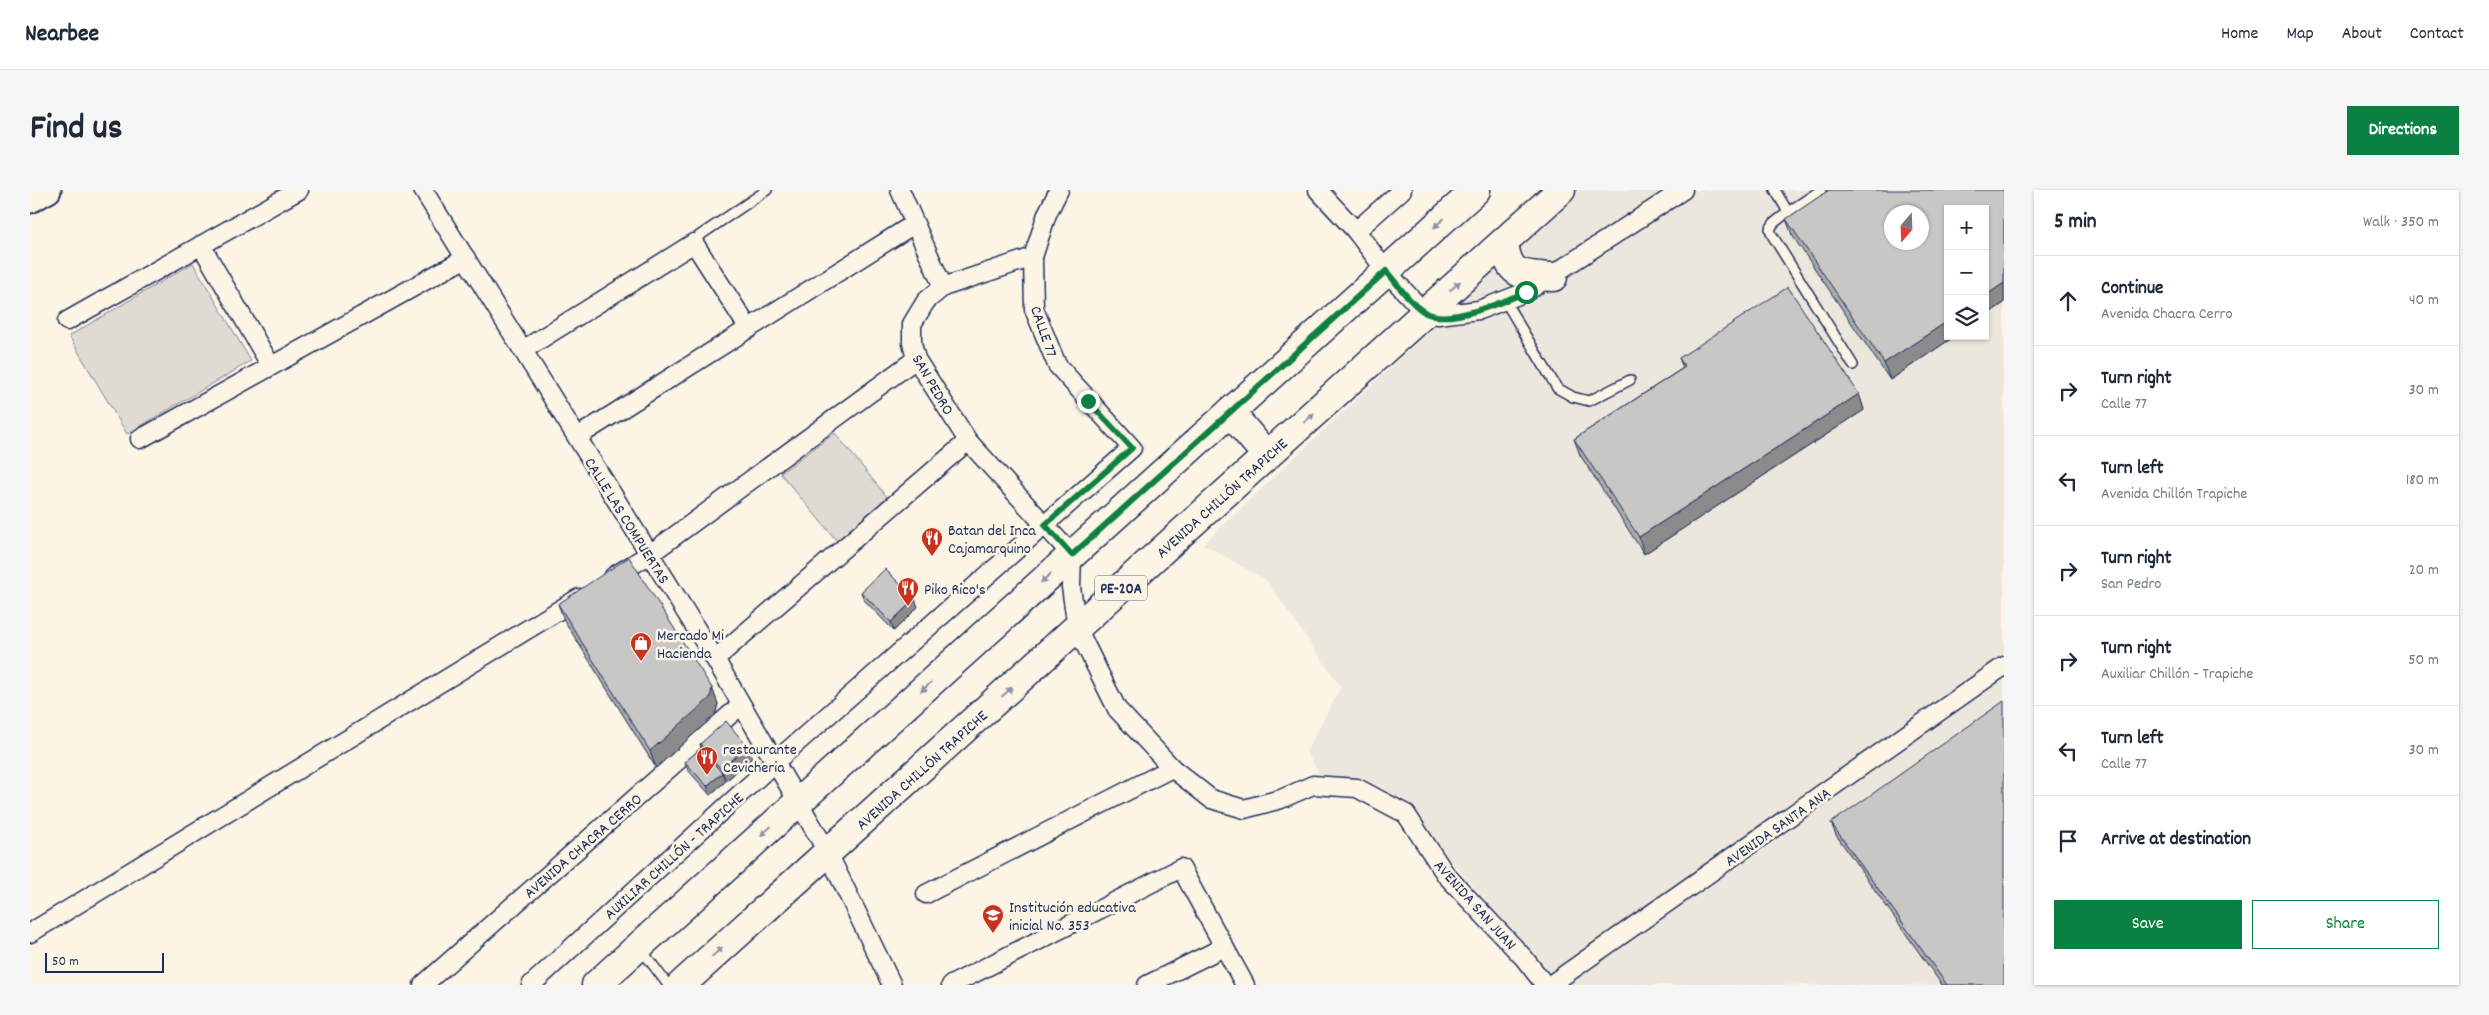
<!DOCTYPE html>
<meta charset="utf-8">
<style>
body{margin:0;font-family:Dekko,sans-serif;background:#f6f6f7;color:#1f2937}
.controls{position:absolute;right:15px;top:15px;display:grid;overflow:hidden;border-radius:0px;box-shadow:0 1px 4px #0004}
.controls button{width:45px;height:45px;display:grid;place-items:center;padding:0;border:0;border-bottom:1px solid #e0e1e3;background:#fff;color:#1f2937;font:25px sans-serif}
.compass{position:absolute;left:1854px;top:15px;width:45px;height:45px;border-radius:50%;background:#fff;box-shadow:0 1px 4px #0004;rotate:199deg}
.scale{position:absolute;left:15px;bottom:12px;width:119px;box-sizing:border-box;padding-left:5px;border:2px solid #1b2f5e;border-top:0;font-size:14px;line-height:18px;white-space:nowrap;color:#1b2f5e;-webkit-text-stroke:4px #fcf5e5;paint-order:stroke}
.stop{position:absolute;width:15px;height:15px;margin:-11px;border:4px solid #0b8043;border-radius:50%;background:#fff}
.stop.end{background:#0b8043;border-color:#fff;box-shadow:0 1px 5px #0008}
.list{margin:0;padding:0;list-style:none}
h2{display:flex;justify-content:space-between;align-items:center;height:65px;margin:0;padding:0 20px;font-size:21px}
h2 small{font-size:16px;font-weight:400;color:#747a83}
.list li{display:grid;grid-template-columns:32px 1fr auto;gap:15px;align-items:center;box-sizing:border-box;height:90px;padding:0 20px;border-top:1px solid #e0e1e3}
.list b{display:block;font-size:19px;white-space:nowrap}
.list p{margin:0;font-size:16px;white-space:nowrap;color:#747a83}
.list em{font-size:16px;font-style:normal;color:#747a83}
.actions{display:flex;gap:10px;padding:15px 20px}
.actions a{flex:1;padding:11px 0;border:1px solid #0b8043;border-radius:0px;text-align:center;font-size:18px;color:#0b8043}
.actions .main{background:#0b8043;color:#fff}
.icon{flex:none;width:28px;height:28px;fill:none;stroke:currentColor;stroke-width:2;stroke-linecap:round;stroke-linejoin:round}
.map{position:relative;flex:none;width:1974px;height:795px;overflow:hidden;border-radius:0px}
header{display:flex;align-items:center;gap:30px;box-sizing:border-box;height:70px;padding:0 25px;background:#fff;border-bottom:1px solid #e0e1e3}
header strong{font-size:24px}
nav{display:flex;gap:28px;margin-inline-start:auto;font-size:18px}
.intro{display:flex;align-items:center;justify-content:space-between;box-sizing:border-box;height:120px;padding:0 30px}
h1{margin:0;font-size:35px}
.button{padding:12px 22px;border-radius:0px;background:#0b8043;color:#fff;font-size:18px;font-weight:700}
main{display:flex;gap:30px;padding:0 30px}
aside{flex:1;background:#fff;border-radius:0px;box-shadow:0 1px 4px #0004}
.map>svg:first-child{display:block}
.built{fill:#ece7dc;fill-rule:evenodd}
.green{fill:#dfdbd4;stroke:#7d8599}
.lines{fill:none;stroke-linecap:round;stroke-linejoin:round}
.lane-casing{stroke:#1b2f5e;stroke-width:12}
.street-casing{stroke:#1b2f5e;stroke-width:21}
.secondary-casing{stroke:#1b2f5e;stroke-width:29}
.primary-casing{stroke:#1b2f5e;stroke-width:31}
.lane{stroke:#fcf5e5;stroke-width:9}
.street{stroke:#fcf5e5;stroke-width:18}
.secondary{stroke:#fcf5e5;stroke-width:25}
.primary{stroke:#fcf5e5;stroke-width:28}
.wall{fill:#acabaa;stroke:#1b2f5e}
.shaded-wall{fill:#8c8b8b;stroke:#1b2f5e}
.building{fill:#c8c7c6;stroke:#1b2f5e;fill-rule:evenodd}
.oneway{fill:#8c92a2}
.route{stroke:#0b8043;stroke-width:6}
.labels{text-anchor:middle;stroke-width:5;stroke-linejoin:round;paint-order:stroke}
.shield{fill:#fcf5e5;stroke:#5e6a86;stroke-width:1}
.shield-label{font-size:15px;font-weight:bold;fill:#1b2f5e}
.street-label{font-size:16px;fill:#1b2f5e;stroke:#fcf5e5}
.poi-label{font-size:16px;fill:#1b2f5e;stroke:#fcf5e5;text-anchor:start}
</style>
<header>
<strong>Nearbee</strong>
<nav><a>Home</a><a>Map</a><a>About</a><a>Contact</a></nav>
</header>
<div class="intro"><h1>Find us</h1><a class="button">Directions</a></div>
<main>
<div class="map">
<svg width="1974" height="795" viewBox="0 0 1974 795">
<rect width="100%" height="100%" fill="#fcf5e5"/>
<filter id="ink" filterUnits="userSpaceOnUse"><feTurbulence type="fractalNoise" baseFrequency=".02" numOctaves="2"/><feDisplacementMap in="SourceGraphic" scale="10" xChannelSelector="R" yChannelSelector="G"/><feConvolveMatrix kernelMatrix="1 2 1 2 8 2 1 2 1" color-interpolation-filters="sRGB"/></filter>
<g filter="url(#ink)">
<path class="built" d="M1548,0h426v795h-442l-178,-198 -64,-13 -14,-22 35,-65 -75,-107 -63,-36zM1918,19h37v127h-37zM1862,22h30v30h-30z"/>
<g class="green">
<polygon points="163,73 221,171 97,244 39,146"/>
<polygon points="805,243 857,307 807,351 750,283"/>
</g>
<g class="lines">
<g class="lane-casing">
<g id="lane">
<polyline points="1745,0 1758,22 1791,0"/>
<polyline points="1758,22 1744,33 1740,39 1742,45 1823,175"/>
<polyline points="664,53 669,46 737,0"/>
<polyline points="1475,111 1527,198 1543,207 1559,211 1600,190"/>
<polyline points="611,759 638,795"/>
</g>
</g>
<g class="street-casing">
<g id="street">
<polyline points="393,0 685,469 798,663 862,795"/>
<polyline points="870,0 913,97 896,111 882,134 882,153 886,169 938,251 1042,365 1041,397 1047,438 1087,519 1142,578 1181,609 1214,619 1251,609 1283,595 1327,598 1376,624 1416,685 1494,768 1515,795"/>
<polyline points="1288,0 1326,41 1356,81 1391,119 1408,125 1449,120 1496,102 1653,0"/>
<polyline points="1326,41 1372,0"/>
<polyline points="171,55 241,176"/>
<polyline points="913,97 1003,67"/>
<polyline points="37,131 269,0"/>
<polyline points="493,160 664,53 719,139"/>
<polyline points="547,247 884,34"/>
<polyline points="110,249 436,68"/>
<polyline points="584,386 620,364 886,169"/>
<polyline points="685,469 938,251"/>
<polyline points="896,704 1142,578"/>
<polyline points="0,743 549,408"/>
<polyline points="393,795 711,515"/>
<polyline points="501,795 745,572 1102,258 1027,175 1004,119 1003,67 1017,24 1029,0"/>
<polyline points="921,795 1151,678 1215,795"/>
<polyline points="1117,795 1194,757"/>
<polyline points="1520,795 1974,476"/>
</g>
</g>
<g class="secondary-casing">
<polyline id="secondary" points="0,10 18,0"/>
</g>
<g class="primary-casing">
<g id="primary">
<path d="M1474,52c4,35 18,33 49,35"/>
<polyline points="1200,222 1237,266"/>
<polyline points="566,795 1446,0"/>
<polyline points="651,795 1531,0"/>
</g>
</g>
<use href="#lane" class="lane"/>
<use href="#street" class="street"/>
<use href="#secondary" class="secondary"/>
<use href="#primary" class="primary"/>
</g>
<g class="wall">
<polygon points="1974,0 1974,113 1955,126 1955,19 1918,146 1925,146 1860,190 1762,45 1756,29"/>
<polygon points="1649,168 1829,204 1834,220 1614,364 1550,265 1544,249 1653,178"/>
<polygon points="831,402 888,417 864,441 834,410"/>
<polygon points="528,414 682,498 688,514 685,525 626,578 534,430"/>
<polygon points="670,554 722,568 680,605 658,580 655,572 671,558"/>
<polygon points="1801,633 1974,795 1912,795 1806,645"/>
</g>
<g class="shaded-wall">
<polygon points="1974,93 1974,113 1955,126 1955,106"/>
<polygon points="1918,131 1918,146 1925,146 1860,190 1854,173"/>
<polygon points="1829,204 1834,220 1614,364 1609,347"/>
<polygon points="885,409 888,417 864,441 861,432"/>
<polygon points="682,498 688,514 685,525 626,578 620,561"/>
<polygon points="717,556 722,568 696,591 691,579"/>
<polygon points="692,583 696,591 680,605 677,596"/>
</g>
<g class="building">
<path d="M1799,0h175v93l-19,13v-87h-37v112l-64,42 -98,-144zM1862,22h30v30h-30z"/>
<polygon points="1758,97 1829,204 1609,347 1544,249 1655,177 1649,168"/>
<polygon points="599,367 682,498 680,508 620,561 528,414"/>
<polygon points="855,379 885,409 861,432 831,402"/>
<polygon points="1974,511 1974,795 1917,795 1801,633"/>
<polygon points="696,531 717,556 691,579 670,554"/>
<polygon points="671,558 692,583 677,596 655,572"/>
</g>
<defs><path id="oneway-solid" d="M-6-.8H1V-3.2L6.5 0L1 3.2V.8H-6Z" transform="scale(1.25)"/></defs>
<g class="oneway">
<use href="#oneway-solid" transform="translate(1409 33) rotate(138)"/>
<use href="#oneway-solid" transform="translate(1425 96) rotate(-42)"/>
<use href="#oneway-solid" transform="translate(1279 228) rotate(-42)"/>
<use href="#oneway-solid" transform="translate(1016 388) rotate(138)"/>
<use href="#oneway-solid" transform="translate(896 497) rotate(138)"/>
<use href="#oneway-solid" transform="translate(977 502) rotate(-42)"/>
<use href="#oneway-solid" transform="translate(736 641) rotate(138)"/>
<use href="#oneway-solid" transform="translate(687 762) rotate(-42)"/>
</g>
</g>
<g class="lines" filter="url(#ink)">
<path class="route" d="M1058,211l44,47 -87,77 27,30 314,-284c11,12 25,34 40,42 24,12 77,-11 100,-21"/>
</g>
<defs>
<g id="restaurant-pin" transform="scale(1.125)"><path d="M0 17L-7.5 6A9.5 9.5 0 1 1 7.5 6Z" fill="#c8321e" stroke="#fcf5e5"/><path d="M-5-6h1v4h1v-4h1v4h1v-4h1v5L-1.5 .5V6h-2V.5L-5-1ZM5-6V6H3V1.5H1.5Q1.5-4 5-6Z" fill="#fff"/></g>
<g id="shop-pin" transform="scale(1.125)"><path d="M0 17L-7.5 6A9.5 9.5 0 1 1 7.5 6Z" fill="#c8321e" stroke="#fcf5e5"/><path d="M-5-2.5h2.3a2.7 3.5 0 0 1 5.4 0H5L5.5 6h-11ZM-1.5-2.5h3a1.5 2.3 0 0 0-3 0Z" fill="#fff"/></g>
<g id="school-pin" transform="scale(1.125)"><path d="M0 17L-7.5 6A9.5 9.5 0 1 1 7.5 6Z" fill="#c8321e" stroke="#fcf5e5"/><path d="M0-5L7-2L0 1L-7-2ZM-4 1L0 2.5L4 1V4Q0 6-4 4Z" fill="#fff"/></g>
</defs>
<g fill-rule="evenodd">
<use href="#restaurant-pin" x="902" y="348"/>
<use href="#restaurant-pin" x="878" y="398"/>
<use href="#shop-pin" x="611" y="453"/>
<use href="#restaurant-pin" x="677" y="567"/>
<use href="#school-pin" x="963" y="725"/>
</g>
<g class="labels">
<rect class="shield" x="1065" y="385.5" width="52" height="25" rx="4"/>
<g class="shield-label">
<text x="1091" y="403">PE-20A</text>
</g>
<g class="street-label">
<text transform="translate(1015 141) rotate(71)" y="6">CALLE 77</text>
<text transform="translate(904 194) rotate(60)" y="6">SAN PEDRO</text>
<text transform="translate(1191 307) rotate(-42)" y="6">AVENIDA CHILLÓN TRAPICHE</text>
<text transform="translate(598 330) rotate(58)" y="6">CALLE LAS COMPUERTAS</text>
<text transform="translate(891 579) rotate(-42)" y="6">AVENIDA CHILLÓN TRAPICHE</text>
<text transform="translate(1747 636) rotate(-35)" y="6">AVENIDA SANTA ANA</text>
<text transform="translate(552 655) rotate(-41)" y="6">AVENIDA CHACRA CERRO</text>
<text transform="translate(643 665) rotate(-42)" y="6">AUXILIAR CHILLÓN - TRAPICHE</text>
<text transform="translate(1446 714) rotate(48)" y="6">AVENIDA SAN JUAN</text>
</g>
<g class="poi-label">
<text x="918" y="345">Batan del Inca<tspan x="918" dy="18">Cajamarquino</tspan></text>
<text x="894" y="404">Piko Rico's</text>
<text x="627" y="450">Mercado Mi<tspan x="627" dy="18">Hacienda</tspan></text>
<text x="693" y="564">restaurante<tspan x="693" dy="18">Cevicheria</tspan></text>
<text x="979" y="722">Institución educativa<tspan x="979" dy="18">inicial No. 353</tspan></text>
</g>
</g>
</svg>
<div class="controls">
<button>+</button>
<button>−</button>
<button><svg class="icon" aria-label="layers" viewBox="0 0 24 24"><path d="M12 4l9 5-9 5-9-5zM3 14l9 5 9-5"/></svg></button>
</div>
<svg class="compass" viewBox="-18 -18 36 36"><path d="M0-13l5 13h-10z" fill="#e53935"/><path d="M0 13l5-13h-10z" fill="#747a83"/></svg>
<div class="scale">50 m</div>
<div class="stop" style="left:1496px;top:102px"></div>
<div class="stop end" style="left:1058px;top:211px"></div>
</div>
<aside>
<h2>5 min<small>Walk · 350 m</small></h2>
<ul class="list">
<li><svg class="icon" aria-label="ahead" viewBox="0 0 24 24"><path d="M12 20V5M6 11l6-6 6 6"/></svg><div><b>Continue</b><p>Avenida Chacra Cerro</p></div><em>40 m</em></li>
<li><svg class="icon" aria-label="right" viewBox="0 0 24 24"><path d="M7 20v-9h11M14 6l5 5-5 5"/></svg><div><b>Turn right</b><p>Calle 77</p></div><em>30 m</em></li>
<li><svg class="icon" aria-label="left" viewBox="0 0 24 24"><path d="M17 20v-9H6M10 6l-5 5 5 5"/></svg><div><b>Turn left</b><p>Avenida Chillón Trapiche</p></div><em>180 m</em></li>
<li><svg class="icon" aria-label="right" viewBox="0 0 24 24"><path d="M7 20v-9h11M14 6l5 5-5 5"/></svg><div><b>Turn right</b><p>San Pedro</p></div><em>20 m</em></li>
<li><svg class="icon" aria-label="right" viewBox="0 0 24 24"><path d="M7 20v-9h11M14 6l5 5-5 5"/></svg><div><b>Turn right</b><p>Auxiliar Chillón - Trapiche</p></div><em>50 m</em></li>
<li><svg class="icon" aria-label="left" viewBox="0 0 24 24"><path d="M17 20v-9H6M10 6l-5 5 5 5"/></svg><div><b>Turn left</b><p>Calle 77</p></div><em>30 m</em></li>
<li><svg class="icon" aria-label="arrive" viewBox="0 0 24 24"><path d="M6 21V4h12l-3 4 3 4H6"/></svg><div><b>Arrive at destination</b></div></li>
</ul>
<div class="actions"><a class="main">Save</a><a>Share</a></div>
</aside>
</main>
